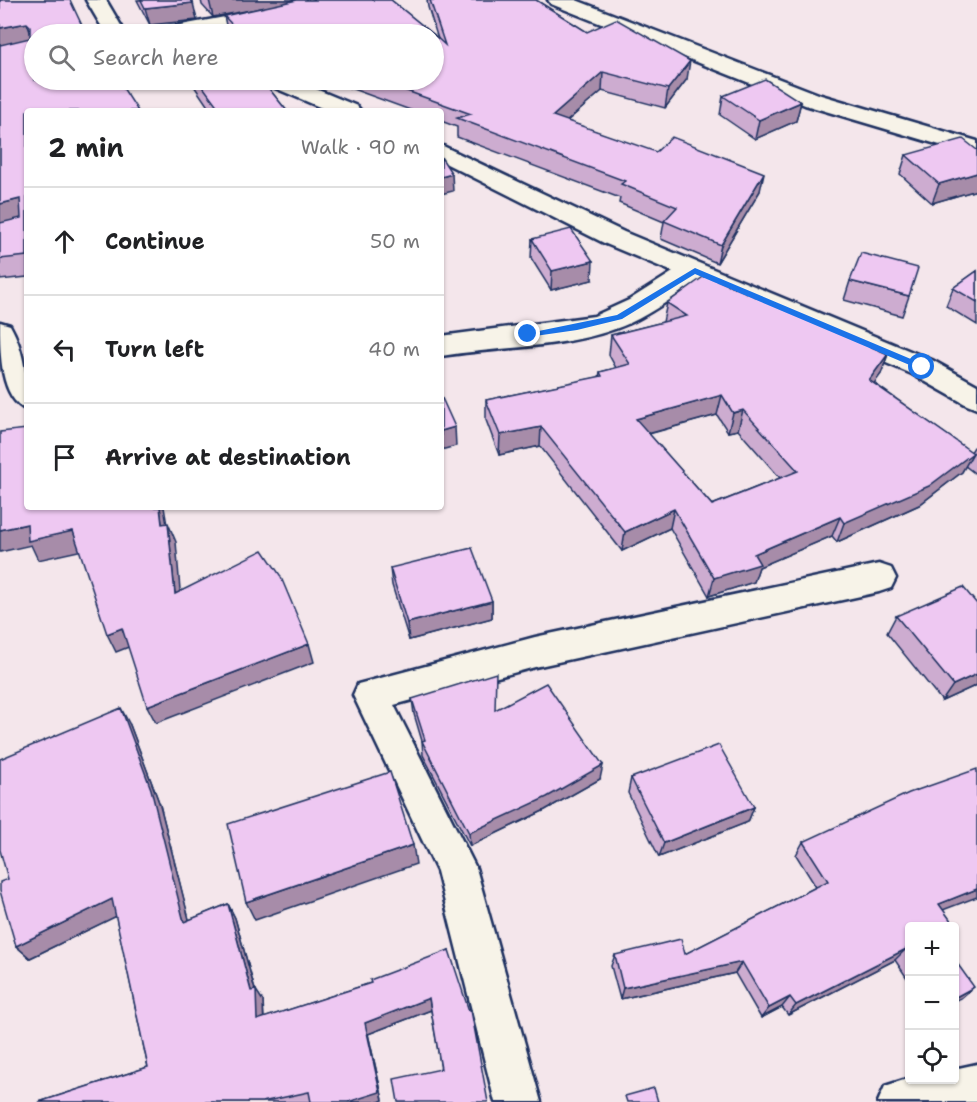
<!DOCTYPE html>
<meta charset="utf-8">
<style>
body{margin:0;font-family:"Shantell Sans",sans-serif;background:#f6f6f6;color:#202124}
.controls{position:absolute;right:18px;bottom:18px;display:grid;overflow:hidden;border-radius:6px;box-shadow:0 2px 4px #0004}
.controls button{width:54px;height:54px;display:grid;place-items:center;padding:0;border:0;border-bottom:2px solid #e0e0e0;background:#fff;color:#202124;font:30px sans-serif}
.stop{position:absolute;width:18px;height:18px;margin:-14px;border:4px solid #1a73e8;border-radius:50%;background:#fff}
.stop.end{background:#1a73e8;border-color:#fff;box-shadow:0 2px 6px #0008}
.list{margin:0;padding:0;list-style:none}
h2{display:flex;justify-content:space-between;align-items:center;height:78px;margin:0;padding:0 24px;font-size:26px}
h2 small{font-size:20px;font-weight:400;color:#757577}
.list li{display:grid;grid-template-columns:39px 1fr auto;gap:18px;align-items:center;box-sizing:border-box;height:108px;padding:0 24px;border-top:2px solid #e0e0e0}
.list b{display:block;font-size:22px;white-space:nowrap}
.list em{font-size:20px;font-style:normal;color:#757577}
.icon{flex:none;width:33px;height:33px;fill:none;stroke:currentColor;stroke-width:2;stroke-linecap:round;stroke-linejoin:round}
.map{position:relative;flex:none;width:977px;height:1102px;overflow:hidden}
.search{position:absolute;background:#fff;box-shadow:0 2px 4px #0004;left:24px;top:24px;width:420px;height:66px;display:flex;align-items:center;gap:15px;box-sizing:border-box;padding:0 21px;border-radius:33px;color:#757577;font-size:22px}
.panel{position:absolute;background:#fff;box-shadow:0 2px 4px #0004;left:24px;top:108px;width:420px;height:402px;border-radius:6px}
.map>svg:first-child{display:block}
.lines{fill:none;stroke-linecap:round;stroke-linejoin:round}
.minor-casing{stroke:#1b2f5e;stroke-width:5}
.minor{fill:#f7f3e8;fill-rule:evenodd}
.wall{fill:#cdacd0;stroke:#1b2f5e;stroke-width:1.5;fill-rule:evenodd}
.shaded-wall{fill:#a78ca9;stroke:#1b2f5e;stroke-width:1.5}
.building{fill:#eec8f2;stroke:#1b2f5e;stroke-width:1.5;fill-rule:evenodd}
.route{fill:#1a73e8}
</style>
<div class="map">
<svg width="977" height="1102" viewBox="0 0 977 1102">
<rect width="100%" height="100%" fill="#f4e6eb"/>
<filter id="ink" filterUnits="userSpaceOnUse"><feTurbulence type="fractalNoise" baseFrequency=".0167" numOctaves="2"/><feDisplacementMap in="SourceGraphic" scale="12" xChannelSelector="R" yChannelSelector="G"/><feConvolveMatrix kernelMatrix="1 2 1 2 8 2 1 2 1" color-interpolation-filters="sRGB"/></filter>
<g filter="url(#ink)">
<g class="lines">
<g class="minor-casing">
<g id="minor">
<polygon points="86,0 106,0 126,34 106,34"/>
<path d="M318,0h37l-3,4c-60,15 -136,37 -198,30l3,-5 8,-1z"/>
<polygon points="548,0 576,0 821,95 977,141 977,156 805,105 551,4"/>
<polygon points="265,80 294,80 357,106 361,111 329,111 268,85"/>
<path d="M441,145l183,87 308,128 45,25v24l-10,-4 -55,-31 -216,-92c-21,14 -43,30 -66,41 -58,26 -127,23 -189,33v-20l153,-20 35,-16 44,-28 -67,-28 -165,-83z"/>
<path d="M0,322l10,3c15,26 17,56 17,85 -27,-12 -27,-56 -27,-88z"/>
<polygon points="879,564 891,568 896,578 891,588 879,592 535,667 394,705 476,868 541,1102 495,1102 437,871 353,695 358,684 535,637"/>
<polygon points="977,1064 977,1102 878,1102 885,1086 910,1078 954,1080 954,1069"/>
</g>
</g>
<use href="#minor" class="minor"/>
</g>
<g class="wall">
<polygon points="0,0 70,0 27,111 27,277 0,280"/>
<polygon points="137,0 191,0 197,20 150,25"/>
<polygon points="201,0 391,0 433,34 228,34 224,16 250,10 213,17 202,5"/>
<polygon points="427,0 536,0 587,32 687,79 665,108 602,91 567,121 760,191 717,263 661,239 664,222 619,203 620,198 457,137 457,127 441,121 441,111 413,111 328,80 434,80 438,39 428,7"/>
<polygon points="190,80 262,80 287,111 211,111"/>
<polygon points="723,96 801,102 796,121 755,139 720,115"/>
<polygon points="977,150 977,190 932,203 900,174 906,155"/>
<polygon points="532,239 592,280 551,290 531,258"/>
<polygon points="977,271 977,325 946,306 953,288"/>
<polygon points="850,281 909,296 902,316 844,300"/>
<path d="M667,303l221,51 -7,20 -7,9 97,69 3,-5 3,-2v30l-12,-9 -3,6 -43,33 -82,37 -5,-6 -73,31 -5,15 -45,14 -39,-68 -48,23 -82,-105 -41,9 -13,-35v-20l113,-23 1,-5 16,-4 -7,-13 2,-20 52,-13zM717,415l11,17 10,-2 42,48 -68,27 -63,-71z"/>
<polygon points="390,568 492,601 492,618 409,640 392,585"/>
<polygon points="896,616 977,685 942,701 887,633"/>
<polygon points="412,699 495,710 600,779 545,810 470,846 423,755 422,741 414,714"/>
<polygon points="130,725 160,805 189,920 228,904 235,918 255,990 263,1001 264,1018 371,983 449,950 441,1069 431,1010 368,1034 383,1100 379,1102 39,1102 148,1067 116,916 30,958 16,946 8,879"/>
<polygon points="631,778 754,807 748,822 659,857 628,793"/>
<polygon points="803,842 943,910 954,925 952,927 909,927 909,981 895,960 788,1015 782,1007 761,1018 735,973 620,999 611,966 615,955 685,954 816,887 796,855"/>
</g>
<g class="shaded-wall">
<polygon points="209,0 305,0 213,17"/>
<polygon points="193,3 197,20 150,25 145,8"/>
<polygon points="27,23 34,43 0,48 0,28"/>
<polygon points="690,61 687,79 665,108 668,89"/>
<polygon points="603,72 602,91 552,134 553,116"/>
<polygon points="801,102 796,121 755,139 759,120"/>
<polygon points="764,173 760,191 717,263 721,245"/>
<polygon points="977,173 977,190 932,203 939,184"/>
<polygon points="452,174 453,191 441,194 441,177"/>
<polygon points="20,199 27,216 0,226 0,204"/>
<polygon points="593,261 592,280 551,290 552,271"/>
<polygon points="888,354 881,374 862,400 869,380"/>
<polygon points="722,395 717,415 633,438 636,419"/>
<polygon points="743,410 738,430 728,432 733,413"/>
<polygon points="455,427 456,446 441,450 441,431"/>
<polygon points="541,427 540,446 499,455 500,435"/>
<polygon points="973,453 962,472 919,505 837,542 844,523"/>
<polygon points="160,507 164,507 170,543 162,524"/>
<polygon points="674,509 670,528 622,551 625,532"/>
<polygon points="840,517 832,536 759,567 754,582 709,596 714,578 754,554"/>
<polygon points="168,523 176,542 182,613 175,594"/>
<polygon points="27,524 73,531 83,550 38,560 31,545 0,552 0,530"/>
<polygon points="492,601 492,618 409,640 407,623"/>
<polygon points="122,628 131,646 116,652 107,634"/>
<polygon points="309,644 314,662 156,723 147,706"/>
<polygon points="977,674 977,685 942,701 953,685"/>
<polygon points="121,708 130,725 160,805 193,935 184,922"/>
<polygon points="603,765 600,779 545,810 470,846 469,833"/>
<polygon points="754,807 748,822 659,857 664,843"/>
<polygon points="413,845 416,864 255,920 246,902"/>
<polygon points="977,889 977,897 927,916 939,904"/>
<polygon points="112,899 123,913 30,958 16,946"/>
<polygon points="228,904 235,918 256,994 256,990 263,1001 264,1031 257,1020 251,991"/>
<polygon points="906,949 895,960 788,1015 796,1005"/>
<polygon points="742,962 735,973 620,999 623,988"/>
<polygon points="974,987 961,998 954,1001 954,998"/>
<polygon points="790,997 782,1007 761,1018 769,1008"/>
<polygon points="429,998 431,1010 368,1034 383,1100 379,1102 348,1102 365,1023"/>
</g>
<g class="building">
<polygon points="0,0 70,0 86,34 34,34 34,80 118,80 138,111 27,111 27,256 0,259 0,223 21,218 20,199 0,204 0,45 30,38 30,26 27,23 0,28"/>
<polygon points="141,0 191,0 193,3 145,8"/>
<polygon points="297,0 391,0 433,34 248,34 238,31 224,16"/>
<polygon points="430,0 536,0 587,32 616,19 690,61 668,89 603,72 553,116 656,152 672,137 764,173 721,245 664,221 677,207 621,184 625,181 457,118 471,114 376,80 434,80 434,35 445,45"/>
<polygon points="765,79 801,102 759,120 723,96"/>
<polygon points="198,80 262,80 287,111 221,111"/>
<polygon points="963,139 977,150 977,173 939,184 906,155"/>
<polygon points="441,157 452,174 441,177"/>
<polygon points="571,229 593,261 552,271 532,239"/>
<polygon points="861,253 918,268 909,296 850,281"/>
<polygon points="977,271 977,302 953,288"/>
<path d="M706,275l182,79 -19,26 104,73 -44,33 -85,37 -4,-6 -86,37 6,10 -46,14 -40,-69 -49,23 -84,-105 -41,8 -14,-35 116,-24 -2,-4 30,-8 -19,-29 76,-19 -20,-13zM722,395l11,18 10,-3 55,61 -86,34 -76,-86z"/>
<polygon points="441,396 455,427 441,431"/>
<polygon points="27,429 27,507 160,507 162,524 168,523 175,594 263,550 280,575 309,644 147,706 122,628 107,634 73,531 28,541 27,524 0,530 0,432"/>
<polygon points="472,548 492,601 407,623 390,568"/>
<polygon points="963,587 977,604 977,674 953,685 896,616"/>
<polygon points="496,673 495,710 546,683 603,765 547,797 469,833 422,741 425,740 412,699"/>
<polygon points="121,708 151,789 184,922 228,904 251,991 256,990 257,1020 371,983 370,980 449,950 469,1011 471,1010 488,1102 398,1102 394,1079 441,1069 429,998 365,1023 380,1092 348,1102 311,1102 309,1092 262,1102 39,1102 148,1067 112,899 16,946 0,891 0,882 8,879 0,850 0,759"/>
<polygon points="719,745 754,807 664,843 631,778"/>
<polygon points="977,769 977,889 939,904 954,925 951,927 909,927 909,954 906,949 796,1005 790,997 769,1008 742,962 623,988 615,955 681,939 685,954 828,881 803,842 909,793"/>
<polygon points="390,772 413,845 246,902 228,824"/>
<polygon points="954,959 974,987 954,998"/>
<polygon points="654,1088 658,1102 627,1102 625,1096"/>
</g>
</g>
<polygon class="route" points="695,268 925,365 926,367 919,369 695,274 622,319 577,330 528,337 524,334 617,315"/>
</svg>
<div class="controls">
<button>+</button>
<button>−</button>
<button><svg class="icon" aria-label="locate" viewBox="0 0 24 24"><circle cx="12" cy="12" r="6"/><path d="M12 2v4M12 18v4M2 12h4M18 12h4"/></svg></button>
</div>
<div class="stop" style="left:922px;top:367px"></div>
<div class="stop end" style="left:528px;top:334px"></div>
<div class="search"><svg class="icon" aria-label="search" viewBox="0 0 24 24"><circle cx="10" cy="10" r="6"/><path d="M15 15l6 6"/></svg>Search here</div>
<section class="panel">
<h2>2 min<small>Walk · 90 m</small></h2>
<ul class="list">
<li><svg class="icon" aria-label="ahead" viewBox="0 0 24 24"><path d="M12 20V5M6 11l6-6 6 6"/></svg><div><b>Continue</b></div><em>50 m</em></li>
<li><svg class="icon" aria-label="left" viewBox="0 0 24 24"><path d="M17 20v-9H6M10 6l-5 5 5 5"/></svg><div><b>Turn left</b></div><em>40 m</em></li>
<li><svg class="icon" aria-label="arrive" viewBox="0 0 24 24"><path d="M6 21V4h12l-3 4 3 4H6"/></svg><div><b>Arrive at destination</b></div></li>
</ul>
</section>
</div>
